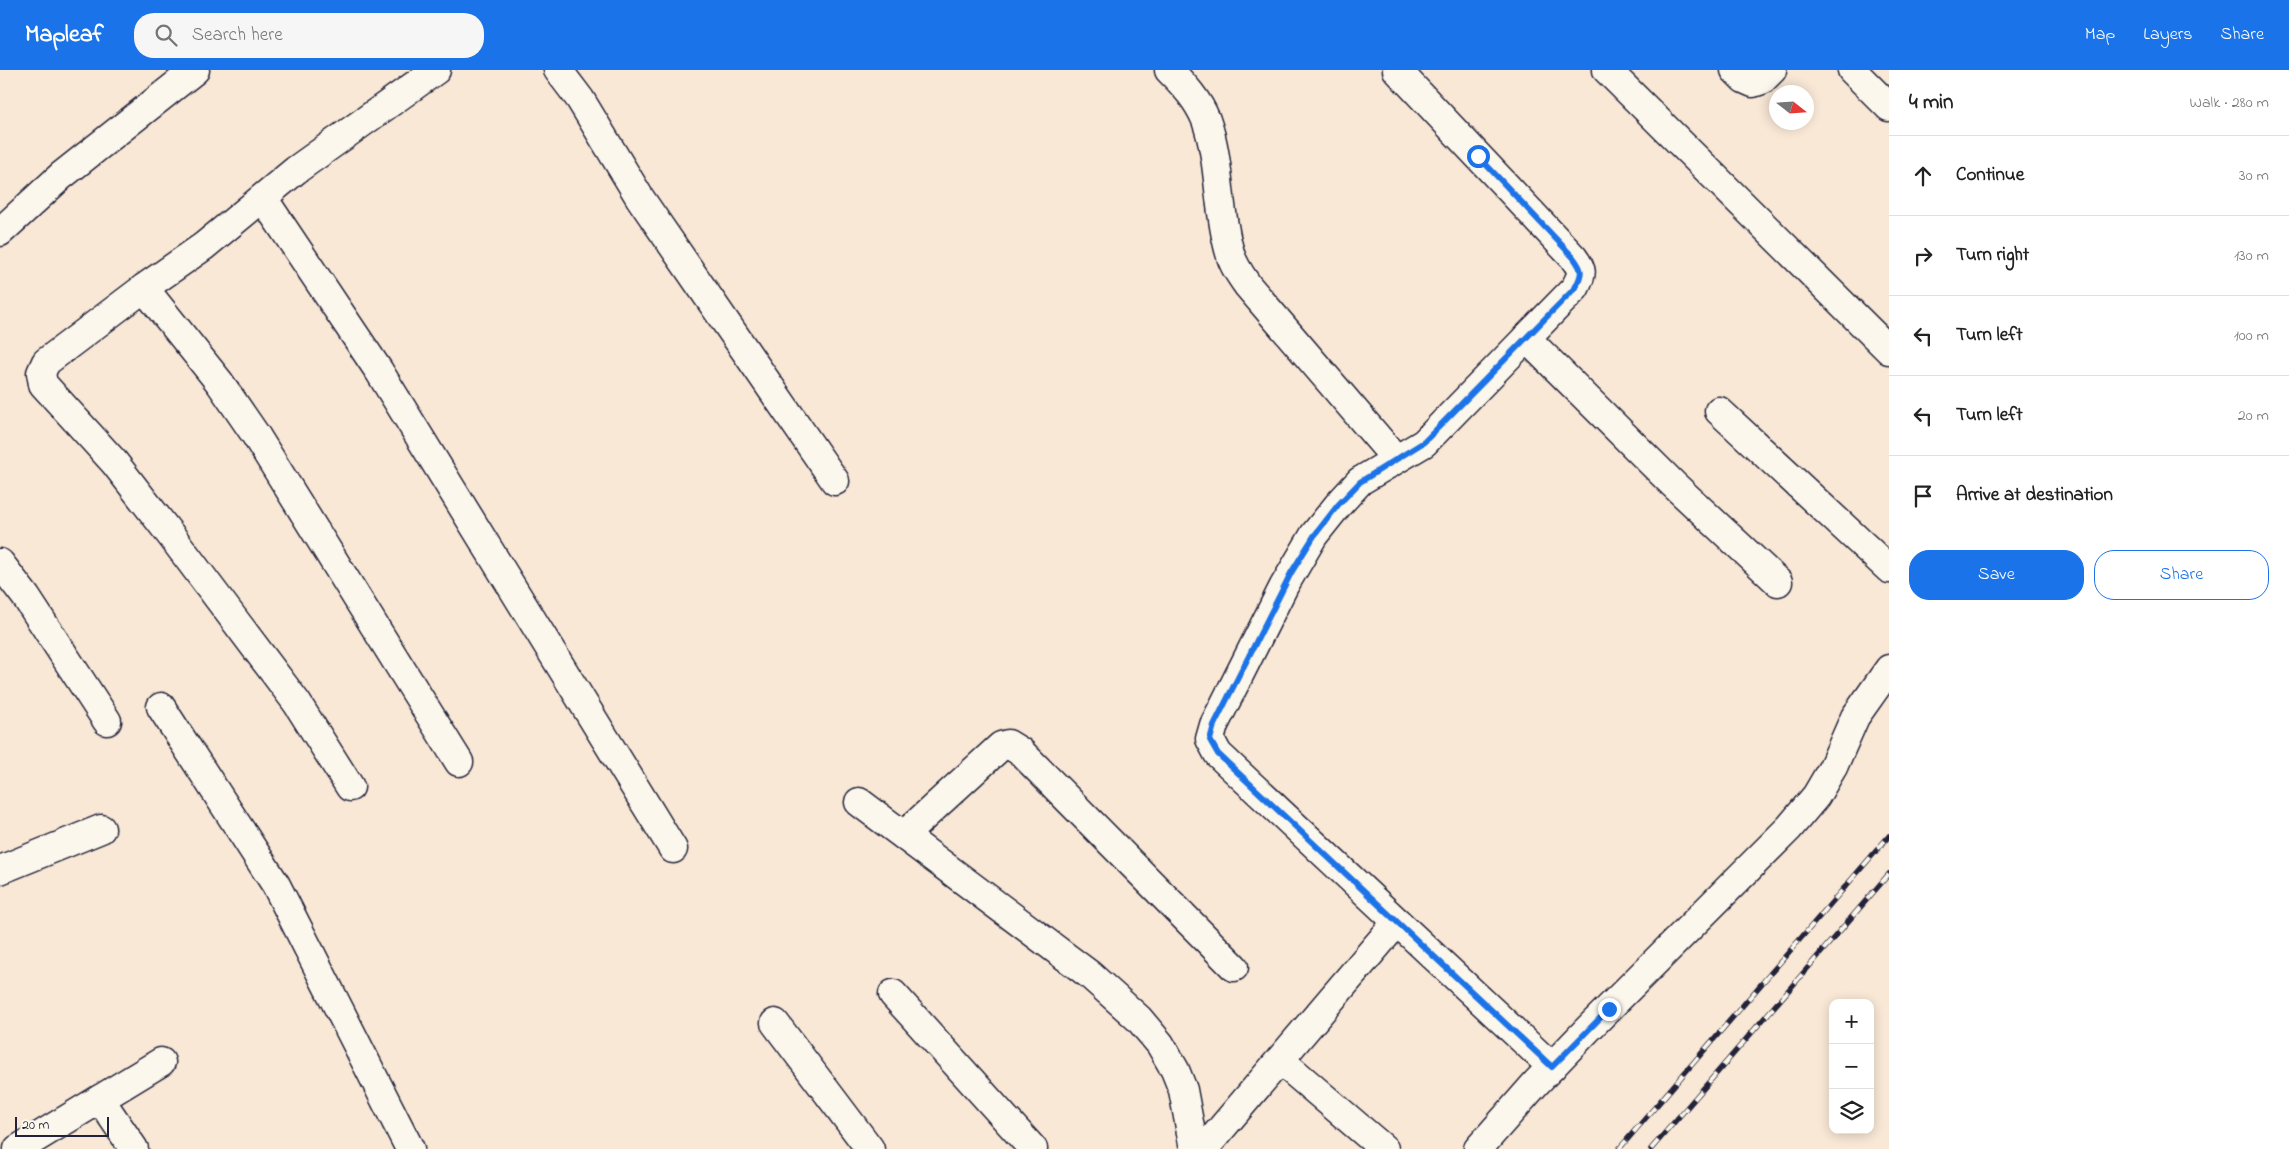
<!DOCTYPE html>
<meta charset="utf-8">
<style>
body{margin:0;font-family:"Indie Flower",sans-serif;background:#f6f6f6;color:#222}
.controls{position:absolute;right:15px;bottom:15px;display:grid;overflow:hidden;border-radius:10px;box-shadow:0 2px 12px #0003}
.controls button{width:45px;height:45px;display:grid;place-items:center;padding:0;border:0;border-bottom:1px solid #e0e0e0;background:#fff;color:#222;font:25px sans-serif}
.compass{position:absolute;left:1769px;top:15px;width:45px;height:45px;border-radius:50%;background:#fff;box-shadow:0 2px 12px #0003;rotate:107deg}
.scale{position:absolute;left:15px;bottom:12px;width:94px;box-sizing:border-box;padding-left:5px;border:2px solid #22223b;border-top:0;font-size:14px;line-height:18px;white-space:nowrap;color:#22223b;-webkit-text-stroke:4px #fbf7ec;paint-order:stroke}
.stop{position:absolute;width:15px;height:15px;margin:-11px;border:4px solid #1a73e8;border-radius:50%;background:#fff}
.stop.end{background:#1a73e8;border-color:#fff;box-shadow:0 1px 5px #0008}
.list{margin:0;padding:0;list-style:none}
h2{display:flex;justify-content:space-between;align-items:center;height:65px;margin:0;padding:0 20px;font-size:21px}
h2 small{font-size:16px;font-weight:400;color:#767676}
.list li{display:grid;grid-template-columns:32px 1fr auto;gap:15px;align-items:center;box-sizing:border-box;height:80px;padding:0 20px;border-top:1px solid #e0e0e0}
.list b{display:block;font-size:19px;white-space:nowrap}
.list em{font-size:16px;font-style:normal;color:#767676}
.actions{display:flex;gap:10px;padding:15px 20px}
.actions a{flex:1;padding:11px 0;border:1px solid #1a73e8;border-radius:20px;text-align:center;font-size:18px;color:#1a73e8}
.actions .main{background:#1a73e8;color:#fff}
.icon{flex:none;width:28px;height:28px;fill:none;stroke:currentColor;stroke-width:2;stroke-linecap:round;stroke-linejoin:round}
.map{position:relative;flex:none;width:1889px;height:1079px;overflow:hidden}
header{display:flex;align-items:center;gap:30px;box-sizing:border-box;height:70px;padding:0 25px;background:#1a73e8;color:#fff}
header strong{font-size:24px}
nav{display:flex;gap:28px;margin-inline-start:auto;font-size:18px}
.search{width:350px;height:45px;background:#f6f6f6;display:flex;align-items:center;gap:12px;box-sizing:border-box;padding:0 18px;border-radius:20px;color:#767676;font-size:19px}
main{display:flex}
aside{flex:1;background:#fff}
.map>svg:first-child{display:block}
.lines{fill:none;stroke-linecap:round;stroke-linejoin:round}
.minor-casing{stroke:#22223b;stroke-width:31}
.minor{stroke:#fbf7ec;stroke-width:28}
.rail-casing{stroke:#22223b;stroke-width:5.5}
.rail{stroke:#fbf7ec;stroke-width:4;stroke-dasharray:11;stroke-linecap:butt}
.route{stroke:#1a73e8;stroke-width:6}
</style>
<header>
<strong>Mapleaf</strong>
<div class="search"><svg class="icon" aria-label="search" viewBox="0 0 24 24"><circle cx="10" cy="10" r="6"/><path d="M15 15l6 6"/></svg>Search here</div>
<nav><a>Map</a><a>Layers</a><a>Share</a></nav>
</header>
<main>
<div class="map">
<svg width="1889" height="1079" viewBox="0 0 1889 1079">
<rect width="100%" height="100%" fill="#f9e8d6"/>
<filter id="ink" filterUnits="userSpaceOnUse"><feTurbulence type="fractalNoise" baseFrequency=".02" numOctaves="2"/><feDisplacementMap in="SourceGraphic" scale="10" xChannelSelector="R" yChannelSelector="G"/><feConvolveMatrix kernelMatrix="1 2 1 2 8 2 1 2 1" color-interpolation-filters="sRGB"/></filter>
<g filter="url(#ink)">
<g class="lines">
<g class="minor-casing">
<g id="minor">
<polyline points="558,0 580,29 640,128 835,411"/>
<path d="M1169,0c15,15 29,30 37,50 15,42 11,90 24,133 3,12 11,23 18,33l148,173"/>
<path d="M1397,0l176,187c10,13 10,16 2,31l-151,155 -64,38 -22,24 -24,30 -30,51 -70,139 -4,14 8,15 334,313"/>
<polyline points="1607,0 1889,280"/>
<polyline points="1735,0 1744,9 1753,13 1762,10 1772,0"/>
<polyline points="1852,0 1889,37"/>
<polyline points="263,128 379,301 673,779"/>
<polyline points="0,162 61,106 195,0"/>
<polyline points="144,218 220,313 255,364 459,692"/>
<polyline points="1526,268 1673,414 1778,512"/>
<polyline points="1719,341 1889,499"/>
<polyline points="0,493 26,527 107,651"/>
<polyline points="161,637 276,815 410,1079"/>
<polyline points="350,717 297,633 173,468 114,392 43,314 41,303 46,292 144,218 204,176 296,100 436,0"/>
<polyline points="859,732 1090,905 1139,949 1160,974 1175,1000 1183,1020 1194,1079"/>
<polyline points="904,765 1001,676 1008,674 1021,682 1234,897"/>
<polyline points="0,800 101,759"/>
<polyline points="893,924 1033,1079"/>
<polyline points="775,953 870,1079"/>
<polyline points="1280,990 1384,1079"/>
<polyline points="100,1029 134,1079"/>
<polyline points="18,1079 161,992"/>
<polyline points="1204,1079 1397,852"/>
<polyline points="1478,1079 1536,1013 1589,958 1789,758 1816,726 1833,697 1855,647 1889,599"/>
</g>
</g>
<use href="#minor" class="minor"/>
<g class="rail-casing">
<g id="rail">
<polyline points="1619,1079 1889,766"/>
<polyline points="1651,1079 1889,804"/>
</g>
</g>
<use href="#rail" class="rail"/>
</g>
</g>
<g class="lines" filter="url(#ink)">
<path class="route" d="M1478,86l95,101c10,13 10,16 2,31l-151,154 -64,40 -22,23 -24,31 -23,37 -77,152 -4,15 8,14 334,313 57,-58"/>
</g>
</svg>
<div class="controls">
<button>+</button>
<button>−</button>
<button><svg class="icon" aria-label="layers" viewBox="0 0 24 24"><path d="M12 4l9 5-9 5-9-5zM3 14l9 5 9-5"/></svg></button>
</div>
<svg class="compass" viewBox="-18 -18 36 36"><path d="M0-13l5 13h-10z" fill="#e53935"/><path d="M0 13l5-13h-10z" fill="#767676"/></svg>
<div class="scale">20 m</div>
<div class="stop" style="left:1478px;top:86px"></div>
<div class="stop end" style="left:1609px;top:939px"></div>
</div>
<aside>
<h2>4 min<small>Walk · 280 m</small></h2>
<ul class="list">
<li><svg class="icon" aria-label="ahead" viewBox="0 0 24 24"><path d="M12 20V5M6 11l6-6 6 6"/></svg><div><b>Continue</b></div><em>30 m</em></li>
<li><svg class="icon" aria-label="right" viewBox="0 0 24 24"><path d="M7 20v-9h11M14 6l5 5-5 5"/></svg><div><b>Turn right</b></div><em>130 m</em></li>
<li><svg class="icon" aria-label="left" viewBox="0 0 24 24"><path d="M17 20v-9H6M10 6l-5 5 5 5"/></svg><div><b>Turn left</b></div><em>100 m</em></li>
<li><svg class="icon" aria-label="left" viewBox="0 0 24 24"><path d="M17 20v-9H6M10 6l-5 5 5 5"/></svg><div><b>Turn left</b></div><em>20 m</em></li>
<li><svg class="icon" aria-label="arrive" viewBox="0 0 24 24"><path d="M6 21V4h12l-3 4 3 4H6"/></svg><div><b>Arrive at destination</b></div></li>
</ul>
<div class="actions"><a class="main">Save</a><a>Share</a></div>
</aside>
</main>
